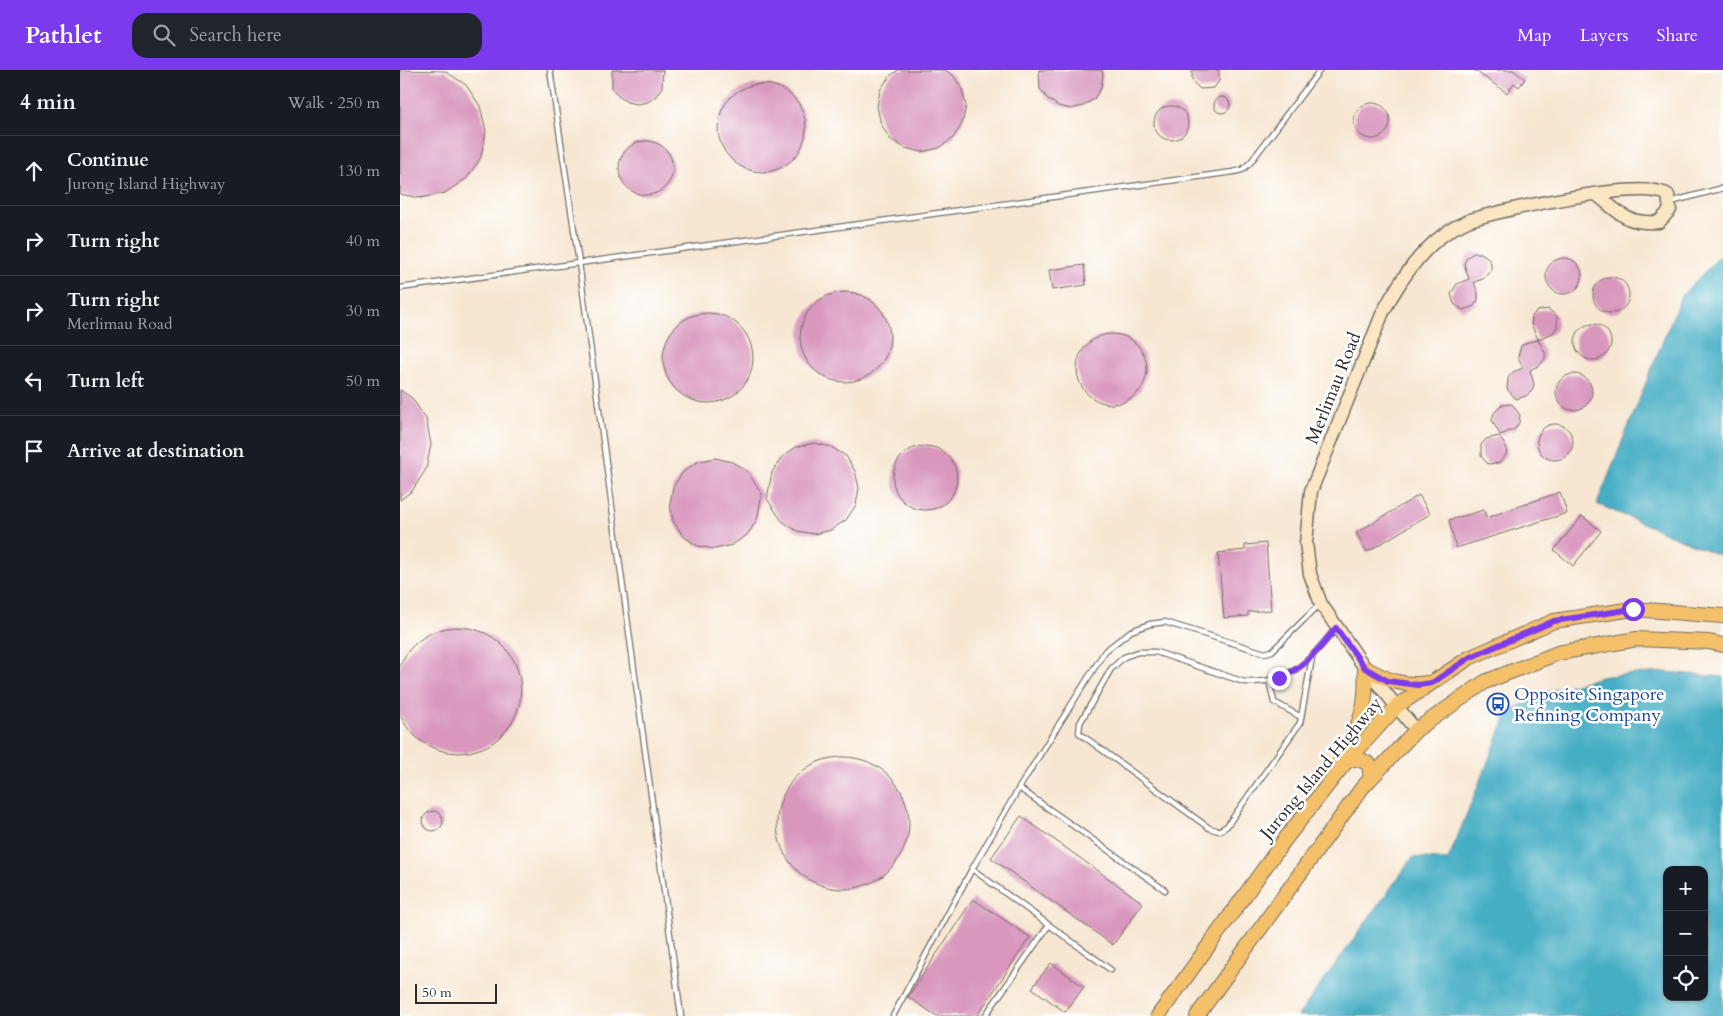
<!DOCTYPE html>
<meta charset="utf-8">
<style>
body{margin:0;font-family:Cardo,serif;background:#20242c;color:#f1f3f6}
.controls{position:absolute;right:15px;bottom:15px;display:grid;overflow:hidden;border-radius:10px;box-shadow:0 1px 4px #0004}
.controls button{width:45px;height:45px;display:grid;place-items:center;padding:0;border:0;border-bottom:1px solid #363941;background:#171b24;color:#f1f3f6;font:25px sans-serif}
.scale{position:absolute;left:15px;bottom:12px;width:82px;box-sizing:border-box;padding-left:5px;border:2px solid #2b2b2b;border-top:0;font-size:14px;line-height:18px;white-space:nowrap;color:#2b2b2b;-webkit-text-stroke:4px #fff;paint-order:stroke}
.stop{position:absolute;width:15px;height:15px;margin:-11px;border:4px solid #7c3aed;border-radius:50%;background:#fff}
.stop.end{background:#7c3aed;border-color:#fff;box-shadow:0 1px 5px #0008}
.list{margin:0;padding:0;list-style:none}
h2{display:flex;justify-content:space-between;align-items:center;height:65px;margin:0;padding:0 20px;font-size:21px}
h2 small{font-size:16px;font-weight:400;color:#9ea1a6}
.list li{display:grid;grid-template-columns:32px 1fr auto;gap:15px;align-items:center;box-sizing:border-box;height:70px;padding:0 20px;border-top:1px solid #363941}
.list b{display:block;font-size:19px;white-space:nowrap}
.list p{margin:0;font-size:16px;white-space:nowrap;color:#9ea1a6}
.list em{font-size:16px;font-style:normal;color:#9ea1a6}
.icon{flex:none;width:28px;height:28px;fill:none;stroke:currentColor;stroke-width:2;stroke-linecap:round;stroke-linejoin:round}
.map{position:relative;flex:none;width:1323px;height:946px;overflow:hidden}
header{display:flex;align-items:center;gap:30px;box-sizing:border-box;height:70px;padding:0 25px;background:#7c3aed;color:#fff}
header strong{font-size:24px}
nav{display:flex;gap:28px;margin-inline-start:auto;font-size:18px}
.search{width:350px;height:45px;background:#20242c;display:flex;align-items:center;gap:12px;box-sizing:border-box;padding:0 18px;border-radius:15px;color:#9ea1a6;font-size:19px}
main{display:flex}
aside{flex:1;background:#171b24}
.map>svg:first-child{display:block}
.water{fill:#45adc4;stroke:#386c78;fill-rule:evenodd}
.building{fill:#d997be}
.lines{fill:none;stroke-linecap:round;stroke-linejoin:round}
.lane-casing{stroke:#726d65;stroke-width:7}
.secondary-casing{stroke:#726d65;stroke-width:15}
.primary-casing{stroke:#726d65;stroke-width:16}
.lane{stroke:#fff;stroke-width:4.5}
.secondary{stroke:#fbe6c4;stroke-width:12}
.primary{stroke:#f4c16b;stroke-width:14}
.route{stroke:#7c3aed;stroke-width:6}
.labels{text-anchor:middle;stroke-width:5;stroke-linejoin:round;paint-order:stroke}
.street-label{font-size:18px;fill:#2b2b2b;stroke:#fff}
.transit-label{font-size:18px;fill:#164399;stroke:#fff;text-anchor:start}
</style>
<header>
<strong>Pathlet</strong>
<div class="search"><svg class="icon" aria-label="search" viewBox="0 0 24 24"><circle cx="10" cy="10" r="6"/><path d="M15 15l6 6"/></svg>Search here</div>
<nav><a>Map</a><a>Layers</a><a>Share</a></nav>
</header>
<main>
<aside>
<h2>4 min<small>Walk · 250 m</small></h2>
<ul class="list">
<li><svg class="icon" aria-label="ahead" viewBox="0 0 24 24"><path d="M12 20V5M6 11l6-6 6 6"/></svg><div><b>Continue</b><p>Jurong Island Highway</p></div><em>130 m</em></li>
<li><svg class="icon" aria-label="right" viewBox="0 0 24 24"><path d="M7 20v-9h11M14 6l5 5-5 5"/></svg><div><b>Turn right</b></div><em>40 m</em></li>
<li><svg class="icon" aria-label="right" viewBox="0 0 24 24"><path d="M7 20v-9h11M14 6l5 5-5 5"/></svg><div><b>Turn right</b><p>Merlimau Road</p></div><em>30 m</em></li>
<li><svg class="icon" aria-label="left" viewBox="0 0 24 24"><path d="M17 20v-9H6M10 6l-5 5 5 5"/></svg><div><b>Turn left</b></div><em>50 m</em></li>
<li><svg class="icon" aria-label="arrive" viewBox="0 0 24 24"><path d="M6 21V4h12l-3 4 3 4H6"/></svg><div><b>Arrive at destination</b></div></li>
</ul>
</aside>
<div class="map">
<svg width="1323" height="946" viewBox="0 0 1323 946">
<rect width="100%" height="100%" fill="#fff"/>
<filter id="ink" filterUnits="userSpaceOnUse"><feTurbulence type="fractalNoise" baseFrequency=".02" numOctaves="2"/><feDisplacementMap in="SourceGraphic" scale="10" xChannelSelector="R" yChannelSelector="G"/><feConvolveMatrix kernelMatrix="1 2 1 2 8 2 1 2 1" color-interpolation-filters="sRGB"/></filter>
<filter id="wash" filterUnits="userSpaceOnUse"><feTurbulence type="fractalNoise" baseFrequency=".0096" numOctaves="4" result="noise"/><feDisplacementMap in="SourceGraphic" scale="20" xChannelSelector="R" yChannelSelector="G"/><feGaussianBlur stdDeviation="1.12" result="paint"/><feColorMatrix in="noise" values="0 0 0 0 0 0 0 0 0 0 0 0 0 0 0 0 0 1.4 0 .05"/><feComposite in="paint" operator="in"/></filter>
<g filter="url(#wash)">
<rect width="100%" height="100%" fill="#f7e7d2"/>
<g class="water">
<polygon points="1323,183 1323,487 1197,434 1281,226"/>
<path d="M1265,602l58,5v339h-425l115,-159 35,3 60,-148 44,-22 53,-14zM1267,800h37v127h-37z"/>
</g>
<g id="blocks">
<g class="building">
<polygon points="0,0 45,1 66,15 80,36 86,61 81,87 67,108 45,123 20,128 0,124"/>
<polygon points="212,0 263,0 262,17 256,26 248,32 237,34 227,32 218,26 212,18"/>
<polygon points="498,0 545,0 553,5 562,19 566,36 562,54 553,68 539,78 522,82 505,78 490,69 481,54 477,37 480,20 490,6"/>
<polygon points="639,0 702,0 703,5 701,18 694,29 683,36 671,39 658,36 648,29 640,19"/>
<polygon points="792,0 819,0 819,11 814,18 800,19 792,11"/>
<polygon points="1074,0 1113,0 1125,9 1119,17 1114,13 1107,23"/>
<circle cx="362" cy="58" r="44"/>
<circle cx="822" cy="35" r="8"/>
<circle cx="972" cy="51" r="18"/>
<circle cx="771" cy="53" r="17"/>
<circle cx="246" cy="98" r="27"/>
<polygon points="1074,183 1081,183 1087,187 1091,193 1091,200 1083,209 1074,212 1078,223 1078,230 1074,236 1063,240 1054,234 1051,224 1057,214 1069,209 1064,194 1067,187"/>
<circle cx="1164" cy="206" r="18"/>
<polygon points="684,195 686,215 652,220 649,200"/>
<circle cx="1211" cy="225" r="18"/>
<circle cx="445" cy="267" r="45"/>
<polygon points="1148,239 1157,246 1157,257 1153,263 1138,269 1131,254 1132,246 1137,241"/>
<circle cx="308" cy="288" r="45"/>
<circle cx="1193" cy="272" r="18"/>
<circle cx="712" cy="299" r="35"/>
<polygon points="1138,270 1145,282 1145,289 1140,295 1130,300 1134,314 1132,321 1126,326 1116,329 1107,319 1108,308 1113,302 1123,298 1118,287 1121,276 1128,272"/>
<circle cx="1174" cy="322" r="18"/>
<polygon points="0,320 12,328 26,349 31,374 26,399 12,421 0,430"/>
<polygon points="1112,334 1120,345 1119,353 1115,359 1100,365 1092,350 1094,343 1102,335"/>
<circle cx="1155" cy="372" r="18"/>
<polygon points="1099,366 1107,378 1106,385 1099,393 1088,394 1081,386 1081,375 1086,369"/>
<polygon points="414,373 431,377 446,386 455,401 459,418 456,435 446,450 431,460 414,464 397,461 382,451 367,429 372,402 382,387 396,377"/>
<circle cx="525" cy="408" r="32"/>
<polygon points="315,388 332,392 347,401 362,424 357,450 347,465 332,475 315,479 298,476 283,466 273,451 270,434 273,417 283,402 297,392"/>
<polygon points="1160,422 1167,443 1056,478 1049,450 1084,440 1086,448"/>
<polygon points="1019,425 1030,444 967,482 956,463"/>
<polygon points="1182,446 1201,461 1173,496 1154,480"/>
<polygon points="866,473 871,540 848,542 848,546 824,548 818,483 845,480 845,475"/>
<circle cx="58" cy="620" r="63"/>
<circle cx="443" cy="753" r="66"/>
<circle cx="33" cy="751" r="10"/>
<polygon points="621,746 743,833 713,875 591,788"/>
<polygon points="573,829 630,867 577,946 537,946 508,927"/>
<polygon points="651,893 684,917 665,942 632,918"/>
</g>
</g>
</g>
<g filter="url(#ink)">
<use href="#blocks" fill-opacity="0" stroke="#726d65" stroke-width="1"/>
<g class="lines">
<g class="lane-casing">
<g id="lane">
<polyline points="150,0 179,193 281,946"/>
<polyline points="1271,132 1323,118"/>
<polyline points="0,218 833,102 842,100 850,93 920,0"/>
<path d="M912,588l-12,65 -73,103 -8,5 -10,-3 -130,-95 1,-10 31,-54 13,-12 14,-5h18l88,30c47,2 64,-20 92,-54"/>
<polyline points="869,610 874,632 901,647"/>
<polyline points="619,718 765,820"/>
<polyline points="572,799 711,900"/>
<polyline points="493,946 572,799 619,718 705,581 731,561 750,554 765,552 865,583 872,581 919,535"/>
<polyline points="585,946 649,855"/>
</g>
</g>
<g class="secondary-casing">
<path id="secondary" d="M1016,660l-51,-62 -44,-64 -11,-30 -4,-31 5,-52 72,-179c15,-28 34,-58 60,-77 8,-6 18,-11 27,-15 32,-10 174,-42 198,-25l2,15 -11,12c-34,2 -38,-8 -63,-28"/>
</g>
<g class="primary-casing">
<g id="primary">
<path d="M965,598c22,12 38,19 63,15"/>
<polyline points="948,689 959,689 969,694 971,708"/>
<path d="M940,692c19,-38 28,-51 25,-94"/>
<polyline points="758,946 886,768 941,698 997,636 1069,588 1154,551 1233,539 1323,546"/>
<polyline points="797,946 962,718 1016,660 1085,612 1158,583 1237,569 1309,572 1323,575"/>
</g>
</g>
<use href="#lane" class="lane"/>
<use href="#secondary" class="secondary"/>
<use href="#primary" class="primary"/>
</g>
</g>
<g class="lines" filter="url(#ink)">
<path class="route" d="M879,608c27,-11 39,-28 57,-50l29,40 23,13 30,4 14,-2 37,-25 85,-37 79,-12"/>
</g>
<defs>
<g id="bus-ring" transform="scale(1.125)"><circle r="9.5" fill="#fff" stroke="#1a4fb4" stroke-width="1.5"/><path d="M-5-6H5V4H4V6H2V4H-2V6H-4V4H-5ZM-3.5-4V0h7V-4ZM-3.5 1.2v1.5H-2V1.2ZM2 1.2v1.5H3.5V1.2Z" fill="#1a4fb4"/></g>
</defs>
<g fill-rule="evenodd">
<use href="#bus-ring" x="1098" y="634"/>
</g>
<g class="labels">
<g class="street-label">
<text transform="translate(933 318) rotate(-68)" y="6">Merlimau Road</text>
<text transform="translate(921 698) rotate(-50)" y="6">Jurong Island Highway</text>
</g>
<g class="transit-label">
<text x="1114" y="630">Opposite Singapore<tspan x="1114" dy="21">Refining Company</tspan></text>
</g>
</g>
</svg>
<div class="controls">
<button>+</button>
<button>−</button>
<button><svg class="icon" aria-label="locate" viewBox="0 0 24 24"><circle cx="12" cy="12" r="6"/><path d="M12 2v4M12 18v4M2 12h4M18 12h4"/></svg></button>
</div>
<div class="scale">50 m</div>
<div class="stop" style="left:1233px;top:539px"></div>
<div class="stop end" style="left:879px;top:608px"></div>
</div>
</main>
